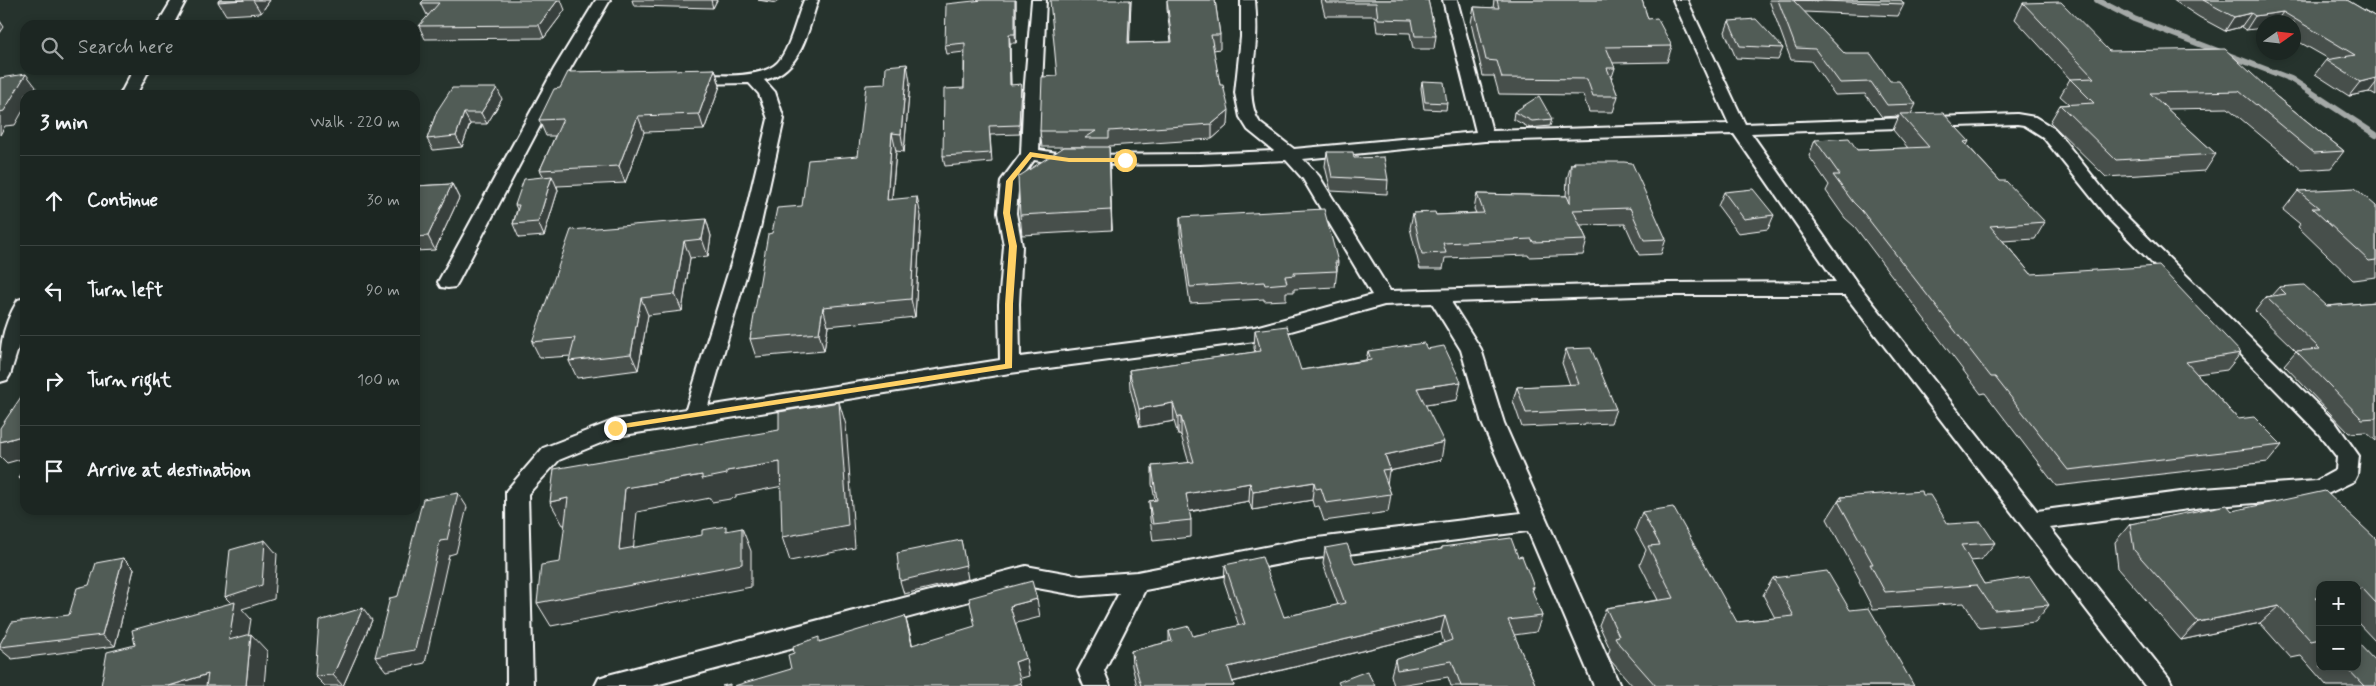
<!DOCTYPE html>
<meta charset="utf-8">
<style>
body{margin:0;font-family:Mynerve,sans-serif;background:#29322f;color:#f1f3f6}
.controls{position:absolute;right:15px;bottom:15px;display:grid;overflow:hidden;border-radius:10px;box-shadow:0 2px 8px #0003}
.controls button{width:45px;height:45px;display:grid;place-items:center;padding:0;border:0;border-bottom:1px solid #3a4340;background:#1c2622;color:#f1f3f6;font:25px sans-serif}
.compass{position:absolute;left:2256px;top:15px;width:45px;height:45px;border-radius:50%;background:#1c2622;box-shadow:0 2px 8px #0003;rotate:76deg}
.stop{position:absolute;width:15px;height:15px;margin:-11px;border:4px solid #ffd166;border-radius:50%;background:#fff}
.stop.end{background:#ffd166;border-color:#fff;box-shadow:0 1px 5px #0008}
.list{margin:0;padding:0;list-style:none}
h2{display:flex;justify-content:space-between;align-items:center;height:65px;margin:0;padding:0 20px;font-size:21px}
h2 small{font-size:16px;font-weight:400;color:#a0a5a5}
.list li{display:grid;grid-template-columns:32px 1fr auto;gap:15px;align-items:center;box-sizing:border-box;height:90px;padding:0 20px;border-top:1px solid #3a4340}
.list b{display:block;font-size:19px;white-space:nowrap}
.list em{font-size:16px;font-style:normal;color:#a0a5a5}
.icon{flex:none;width:28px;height:28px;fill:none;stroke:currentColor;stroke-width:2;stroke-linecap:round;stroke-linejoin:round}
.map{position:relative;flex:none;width:2376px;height:686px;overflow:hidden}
.search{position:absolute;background:#1c2622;box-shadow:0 2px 8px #0003;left:20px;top:20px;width:400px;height:55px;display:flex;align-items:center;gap:12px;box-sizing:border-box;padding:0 18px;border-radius:15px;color:#a0a5a5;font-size:19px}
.panel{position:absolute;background:#1c2622;box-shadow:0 2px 8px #0003;left:20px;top:90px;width:400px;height:425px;border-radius:15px}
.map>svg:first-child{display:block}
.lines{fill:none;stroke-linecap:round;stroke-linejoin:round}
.stream{stroke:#a4a9a7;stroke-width:6}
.street-casing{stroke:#fff;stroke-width:4}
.street{fill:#26332d;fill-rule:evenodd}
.wall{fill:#464f4b;stroke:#fff}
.shaded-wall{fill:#39403d;stroke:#fff}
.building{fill:#515c57;stroke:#fff}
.route{fill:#ffd166}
</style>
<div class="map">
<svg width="2376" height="686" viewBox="0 0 2376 686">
<rect width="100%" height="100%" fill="#26332d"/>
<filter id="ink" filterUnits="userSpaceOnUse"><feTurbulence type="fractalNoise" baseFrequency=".02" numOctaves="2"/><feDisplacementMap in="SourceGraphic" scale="10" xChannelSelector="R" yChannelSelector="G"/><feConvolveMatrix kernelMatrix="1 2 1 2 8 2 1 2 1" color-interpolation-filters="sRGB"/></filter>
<g filter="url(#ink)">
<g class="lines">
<polyline class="stream" points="2097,0 2134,19 2291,79 2376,135"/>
<g class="street-casing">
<g id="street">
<polygon points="172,0 186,0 173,25 157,25"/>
<polygon points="596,0 610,0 570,69 458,282 455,287 448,288 441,287 438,282 554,69"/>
<path d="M804,0h14c-11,32 -16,71 -54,80l11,12 9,27 -24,109 -52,178 292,-46 -1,-56 5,-58 -6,-33 3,-32 20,-27 2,-47 9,-107h14l-7,150 30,5 131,-1 74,-3 -26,-21 -8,-13 -5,-24 6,-56v-37h14c1,13 2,26 1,39 -1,26 -12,60 4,84l34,26 182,-17 -33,-132h14l35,131 237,-7 -56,-124h14l58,124 272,-10 18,3 20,12 64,80 216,213 24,34 -2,19 -3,6 -35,17 -116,9 -153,21 119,150 4,8h-28l-300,-391h-177l-217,7 30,47 23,74 116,263h-26l-66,-155 -227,29 -156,30 -41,81 6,15h-26l-6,-15 41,-78 -38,3 -55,-10 -374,100h-57l4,-8 9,-3 418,-109 55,10 56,-4 164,-32 220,-27 -39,-90 -21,-73 -29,-47 -48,2 -129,36 -245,32 -392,63 -59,24 -31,34 5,192h-26l-1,-195 37,-43 72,-28 71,-11 56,-181 26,-109 -9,-25 -10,-11 -58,1 -6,-2 -2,-3 2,-3 6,-2c23,1 70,6 87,-12 12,-13 19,-46 26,-62zM2017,124l7,1 19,12 64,80 212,217 18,23 -1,13 -20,11 -113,8 -166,22 -180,-228 -106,-150zM1734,134l102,148 -168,1 -278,8 -71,-115 -16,-17 182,-18zM1034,160l35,5 131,-1 86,-4 17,19 69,116 -117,32 -235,30 -1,-53 3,-58 -6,-33 3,-32z"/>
<polygon points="133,70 149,70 136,95 120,95"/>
<path d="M25,298v28l-15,49 -3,5 -7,2c0,-34 0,-51 18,-82z"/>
</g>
</g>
<use href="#street" class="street"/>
</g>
<g class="wall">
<polygon points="219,0 270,0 261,13 226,15 218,2"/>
<polygon points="424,0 565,10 544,38 425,39 419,26 429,15 427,15 421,3"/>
<polygon points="632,0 717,0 713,8 634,6"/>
<polygon points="758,0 778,0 776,3"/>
<polygon points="1016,0 1016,43 1010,43 1011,85 1022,93 1020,134 990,135 992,162 945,166 943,156 964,88 964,52 947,54 945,45"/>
<polygon points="1131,0 1129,43 1171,42 1167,9 1167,0 1215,0 1220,35 1220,49 1213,50 1228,125 1212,139 1109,146 1112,230 1022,235 1020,215 1086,147 1042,147 1040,131 1057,76"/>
<polygon points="1321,0 1428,0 1436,36 1434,49 1413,49 1410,33 1377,32 1375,16 1325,16"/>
<polygon points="1494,0 1642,0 1648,19 1672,46 1667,62 1612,63 1615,68 1611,80 1618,96 1613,112 1589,112 1583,95 1499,94 1494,76 1483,76 1471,23 1474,7 1493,8"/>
<polygon points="1769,0 1901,0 1904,4 1898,16 1804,12 1845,54 1890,81 1916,104 1911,114 1969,141 1967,145 2000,181 2045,222 2035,239 2003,241 2031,274 2241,353 2227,370 2197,374 2238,419 2282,445 2268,462 2056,486 1985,393 1981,394 1855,227 1845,218 1826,191 1829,185 1809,156 1815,140 1857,150 1908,148 1893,130 1899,116 1882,117 1865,94 1835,95 1811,61 1791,60"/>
<polygon points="2173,0 2347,0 2376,17 2376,96 2369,92 2349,96 2315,74 2326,60 2329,59 2294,39 2294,22 2264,22 2246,30 2241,27 2225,31 2199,17"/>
<polygon points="2023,3 2109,51 2277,97 2344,151 2331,168 2302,170 2228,108 2167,109 2216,154 2205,171 2106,177 2050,122 2060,105 2069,104 2060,96 2070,79 2015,19"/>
<polygon points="1729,21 1783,48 1778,60 1736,58 1725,32"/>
<polygon points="715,69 720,86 704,130 644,132 625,183 557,186 558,190 544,236 519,238 513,224 517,209 515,205 544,177 540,170 555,136 546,136 539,120 560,88"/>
<polygon points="1422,81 1447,103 1446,110 1424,109 1421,88"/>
<polygon points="910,82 904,152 896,151 892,200 921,216 915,317 828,326 824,351 756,357 750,339 772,233 858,156"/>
<polygon points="502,99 487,124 470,124 462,147 433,150 427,139 437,111"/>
<polygon points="1514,112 1552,119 1550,126 1530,128 1513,119"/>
<polygon points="1327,152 1354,158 1388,180 1387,194 1331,191 1325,166"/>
<polygon points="1574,162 1666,239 1661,254 1639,255 1625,224 1580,225 1587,240 1583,255 1529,257 1528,255 1445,258 1443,269 1420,269 1410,228 1413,213 1436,215 1476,213 1474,209 1477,194 1566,196 1567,179 1571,164 1573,164"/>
<polygon points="452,184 459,198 435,250 415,251 415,186"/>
<polygon points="2298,191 2376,206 2376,277 2353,280 2298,227 2300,224 2283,210"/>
<polygon points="1724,192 1774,215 1768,229 1738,233 1718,206"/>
<polygon points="1180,217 1338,262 1335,287 1294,289 1294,292 1286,292 1286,300 1264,301 1264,299 1190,303 1180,233"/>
<polygon points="706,219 711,236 708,256 690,258 682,311 648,315 638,370 577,378 569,361 571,356 540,358 532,342"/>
<polygon points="2279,287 2327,306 2376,302 2376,441 2366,432 2349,433 2284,365 2296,351 2255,311 2266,297 2271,296"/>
<polygon points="1255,330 1301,370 1366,360 1368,351 1457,400 1425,405 1441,460 1389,471 1387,484 1391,494 1388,512 1324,521 1319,506 1314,507 1312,500 1252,510 1249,501 1189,512 1191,520 1191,537 1153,541 1150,519 1149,501 1155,500 1152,484 1152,466 1189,463 1181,435 1178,435 1174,421 1140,427 1130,388 1129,370 1255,352 1254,348"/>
<polygon points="1566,349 1616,409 1611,423 1522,427 1513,401 1517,387 1570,385 1562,363"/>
<polygon points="1923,495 1948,524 1995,543 1981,560 1970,561 1984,584 2049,605 2035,622 1980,628 1964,603 1873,609 1859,582 1860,580 1827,519 1841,497"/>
<polygon points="2232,511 2376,539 2376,642 2357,622 2357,585 2320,585 2320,667 2357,667 2376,686 2327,686 2301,656 2291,658 2260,623 2181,640 2118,568 2115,542 2130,524"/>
<polygon points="1642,512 1737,622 1775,618 1763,595 1773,578 1850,610 1914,686 1633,686 1611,661 1608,654 1610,649 1599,625 1606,608 1658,600 1640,564 1646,550 1635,530"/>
<polygon points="1442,547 1518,557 1534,587 1532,592 1542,616 1536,632 1514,635 1536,686 1451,686 1448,677 1394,686 1391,675 1395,660 1444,643 1441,632 1233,682 1234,686 1137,686 1132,666 1131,651 1169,642 1169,631 1193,636 1239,626 1224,581 1225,565 1284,617 1338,605 1323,564 1325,548 1355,564 1441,549"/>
<polygon points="123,558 134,569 115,646 12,659 0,649 0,644 69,615 89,585"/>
<polygon points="372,620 343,686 325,686 315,676"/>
</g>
<g class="shaded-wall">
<polygon points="253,0 270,0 261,13"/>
<polygon points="558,0 561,0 565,10 544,38 539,25"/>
<polygon points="711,0 717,0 713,8"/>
<polygon points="1015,0 1016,0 1016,43 1015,34"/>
<polygon points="1130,0 1131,0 1129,58 1128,43"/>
<polygon points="2283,12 2276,22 2264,22 2264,28 2246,30 2255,16"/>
<polygon points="2251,13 2241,27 2225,31 2234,17"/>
<polygon points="0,21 4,27 0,33"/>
<polygon points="1009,34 1010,43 1011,94 1010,85"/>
<polygon points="907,64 910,82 904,152 901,134"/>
<polygon points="715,69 720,86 704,130 699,114"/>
<polygon points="26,74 36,87 32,95 25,95 25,107 15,125 5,126 0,135 0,112"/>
<polygon points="2376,78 2376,83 2369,92 2349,96 2360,82"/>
<polygon points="1021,84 1022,93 1020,134 1019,125"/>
<polygon points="497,88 502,99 487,124 481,113"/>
<polygon points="1229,110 1228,125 1212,139 1212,124"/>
<polygon points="464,113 470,124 462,147 456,136"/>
<polygon points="638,116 644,132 625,183 619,166"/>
<polygon points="892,133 896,151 890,218 887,200"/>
<polygon points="1109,147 1110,167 1112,230 1111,210"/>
<polygon points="552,176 558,190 544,236 538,222"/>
<polygon points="452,184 459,198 435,250 428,236"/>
<polygon points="917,197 921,216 915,317 911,299"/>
<polygon points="706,219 711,236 708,256 702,239"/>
<polygon points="684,241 690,258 682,311 675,294"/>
<polygon points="641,298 648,315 638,370 631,354"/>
<polygon points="823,307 828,326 824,351 819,333"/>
<polygon points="1461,382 1457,400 1414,407 1417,388"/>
<polygon points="839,402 846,425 855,548 790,561 782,537"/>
<polygon points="1173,403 1174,421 1140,427 1139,409"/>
<rect x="1178" y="417" width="3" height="18"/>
<polygon points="25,435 25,458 7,463 0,456 0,442"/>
<polygon points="1444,442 1441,460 1389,471 1390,469 1385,455"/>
<polygon points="780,462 788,485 736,495 736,498 712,502 710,498 637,512 631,573 619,550 625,488"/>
<polygon points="25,477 25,484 19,478"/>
<polygon points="1314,482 1312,500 1252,510 1253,492"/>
<polygon points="1250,483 1249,501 1186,512 1186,494"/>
<polygon points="458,493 467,507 456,553 449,555 425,663 386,671 375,657 440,541"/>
<polygon points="568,498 581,522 563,525 550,502"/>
<polygon points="742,528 751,551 751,587 551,626 537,603"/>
<polygon points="265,540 277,554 274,599 242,609 251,619 245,657 229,640 234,606 225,597"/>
<polygon points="961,540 968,579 904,594 900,581"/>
<polygon points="123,558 134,569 115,646 102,635"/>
<polygon points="1037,599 1040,617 1013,624 1010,606"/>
<polygon points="2279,606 2260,623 2181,640 2198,622"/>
<polygon points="363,608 372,620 343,686 333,675"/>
<polygon points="905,616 910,633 916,662 912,645"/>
<polygon points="1445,616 1441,632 1227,683 1228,667"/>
<polygon points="251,634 267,651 264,686 246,686"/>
<polygon points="1026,658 1029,676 1018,679 1015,662"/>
<polygon points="208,674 220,686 169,686"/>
<polygon points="1021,683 1022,686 1010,686"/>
</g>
<g class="building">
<polygon points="219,0 244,0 218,2"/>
<polygon points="424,0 558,0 539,25 419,26 439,3 421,3"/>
<polygon points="983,0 1015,0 1015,34 1009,34 1010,85 1021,84 1019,125 989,126 991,153 943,156 944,89 964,88 965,43 945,45 946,4"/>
<polygon points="1050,0 1130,0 1128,43 1172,42 1167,0 1215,0 1220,35 1211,35 1220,85 1223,85 1229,110 1212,124 1109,131 1109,138 1085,138 1096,131 1040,131 1042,77 1057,76"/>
<polygon points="1325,0 1428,0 1436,36 1415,36 1412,20 1378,19 1376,3 1326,3"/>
<polygon points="1497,0 1642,0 1648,19 1657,18 1672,46 1606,47 1615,68 1607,68 1618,96 1593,96 1587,79 1502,78 1497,61 1486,60 1474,7 1499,8"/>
<polygon points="1778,0 1901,0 1904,4 1793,0 1845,54 1871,54 1890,81 1899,81 1916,104 1887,105 1871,82 1840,83 1815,49 1796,48"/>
<polygon points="2203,0 2347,0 2376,17 2376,78 2360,82 2326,60 2355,55 2283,12 2255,16 2251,13 2234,17"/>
<polygon points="2061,2 2109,51 2225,49 2277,97 2344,151 2314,153 2239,91 2150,93 2216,154 2116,160 2060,105 2094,103 2070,79 2094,78 2023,3"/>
<polygon points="1756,19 1783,48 1740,46 1729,21"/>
<polygon points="907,64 901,134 892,133 887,200 917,197 911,299 823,307 819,333 750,339 768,234 772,233 777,208 802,206 808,160 858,156 866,85 885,84 886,66"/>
<polygon points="715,69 699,114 638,116 619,166 540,170 563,119 539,120 554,89 560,88 568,72"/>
<polygon points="26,74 4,111 0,112 0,78"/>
<polygon points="1422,81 1444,82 1447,103 1425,102"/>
<polygon points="452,88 497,88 481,113 464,113 456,136 427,139 437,111"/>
<polygon points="1539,96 1552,119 1532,121 1514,112"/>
<polygon points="1943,113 1969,141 1964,142 2000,181 2006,181 2045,222 1990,226 2031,274 2159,266 2241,353 2186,362 2238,419 2254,417 2282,445 2068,470 1995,377 1991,377 1862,211 1853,202 1833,175 1840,175 1815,140 1849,138 1857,150 1929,147 1900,114"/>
<polygon points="1064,147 1109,147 1111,210 1020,215 1018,177"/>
<polygon points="1327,152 1353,152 1354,158 1384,157 1388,180 1332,177"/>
<polygon points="1574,162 1624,162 1632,163 1666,239 1644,240 1630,208 1573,210 1587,240 1533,242 1532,239 1443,243 1446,253 1422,254 1413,213 1435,212 1436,215 1484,213 1477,194 1567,196 1570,203 1571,164 1575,164"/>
<polygon points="552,176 538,222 513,224 519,205 515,205 524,179"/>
<polygon points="452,184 428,236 415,237 415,186"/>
<polygon points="2355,188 2376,206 2376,260 2369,261 2312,208 2319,208 2298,191"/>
<polygon points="1753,189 1774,215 1744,219 1724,192"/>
<polygon points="1324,209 1338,262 1335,262 1337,271 1294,273 1295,275 1285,276 1287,283 1265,285 1264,282 1190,287 1180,217"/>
<polygon points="706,219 702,239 684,241 675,294 641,298 631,354 569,361 575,338 532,342 571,230"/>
<polygon points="2304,285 2327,306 2376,302 2376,418 2362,419 2296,351 2320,349 2266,297 2286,294 2279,287"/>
<polygon points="1287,326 1301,370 1371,360 1368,351 1424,343 1427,349 1444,346 1461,382 1417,388 1444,442 1385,455 1390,469 1382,470 1391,494 1326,503 1321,488 1316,489 1314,482 1253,492 1250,483 1186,494 1191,520 1153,524 1149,501 1157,500 1152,466 1194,462 1181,417 1178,417 1173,403 1139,409 1129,370 1261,351 1255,330"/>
<polygon points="1591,348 1616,409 1526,413 1517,387 1579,384 1566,349"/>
<polygon points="25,391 25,435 0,442 0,428"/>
<polygon points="839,402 848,525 782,537 780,462 727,471 727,474 702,479 702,475 625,488 619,550 702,535 702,530 726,526 726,531 742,528 742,564 537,603 541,565 560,562 568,498 550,502 554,469 779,430 779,412"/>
<polygon points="25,466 25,477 19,478"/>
<polygon points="1922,491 1923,495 1930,495 1948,524 1981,522 1995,543 1961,545 1984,584 2030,577 2049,605 1994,610 1977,585 1885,592 1870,564 1873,564 1838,501 1843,500 1841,497"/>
<polygon points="2325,491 2376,539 2376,603 2362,588 2357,589 2357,585 2320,585 2320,597 2316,598 2320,602 2320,639 2311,641 2279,606 2198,622 2134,550 2130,524 2227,505 2232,511"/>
<polygon points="458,493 447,540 440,541 415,650 375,657 390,598 398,596 423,499"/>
<polygon points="1673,507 1737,622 1794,616 1773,578 1827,571 1850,610 1869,608 1914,686 1656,686 1619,644 1615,637 1619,636 1606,608 1674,598 1648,546 1660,545 1642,512"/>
<polygon points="1511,538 1518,557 1522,556 1534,587 1531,587 1542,616 1508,620 1536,686 1461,686 1452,661 1397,670 1395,660 1452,640 1445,616 1228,667 1234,686 1141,686 1131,651 1172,641 1169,631 1189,626 1193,636 1245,624 1225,565 1262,557 1284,617 1345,603 1325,548 1347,544 1355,564 1442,549 1442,547"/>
<polygon points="265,540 262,585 225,597 230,550"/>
<polygon points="961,540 966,565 900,581 897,553"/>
<polygon points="123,558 102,635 0,647 0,644 12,622 69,615 77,588 89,585 96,563"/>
<polygon points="1032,581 1037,599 1010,606 1026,658 1015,662 1021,683 1010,686 734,686 791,669 788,655 794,653 793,646 819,637 819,642 905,616 912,645 975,626 969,598"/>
<polygon points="235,602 229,640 251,634 246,686 206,686 208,674 169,686 101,686 107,652 135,645 132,630"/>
<polygon points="363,608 333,675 315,676 319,621"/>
<polygon points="2357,642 2376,662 2376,686 2364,686 2346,667 2357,667"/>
<polygon points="1367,671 1375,686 1340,686 1338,682"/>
<polygon points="730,684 730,686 722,686"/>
</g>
</g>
<polygon class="route" points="1030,152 1069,158 1125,158 1129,160 1125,162 1069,162 1032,157 1013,181 1010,213 1017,246 1013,304 1012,368 612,430 612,426 615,425 1005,364 1005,304 1009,246 1003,213 1006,181"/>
</svg>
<div class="controls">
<button>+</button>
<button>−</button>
</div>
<svg class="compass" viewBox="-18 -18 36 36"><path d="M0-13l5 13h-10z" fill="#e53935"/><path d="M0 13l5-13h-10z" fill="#a0a5a5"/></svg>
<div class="stop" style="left:1125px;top:160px"></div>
<div class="stop end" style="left:615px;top:428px"></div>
<div class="search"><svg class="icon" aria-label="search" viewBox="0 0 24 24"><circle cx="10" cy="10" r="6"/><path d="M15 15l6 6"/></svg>Search here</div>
<section class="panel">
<h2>3 min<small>Walk · 220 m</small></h2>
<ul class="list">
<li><svg class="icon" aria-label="ahead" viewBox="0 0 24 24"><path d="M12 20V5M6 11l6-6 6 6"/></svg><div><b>Continue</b></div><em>30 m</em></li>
<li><svg class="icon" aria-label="left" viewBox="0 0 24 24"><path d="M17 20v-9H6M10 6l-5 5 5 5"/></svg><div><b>Turn left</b></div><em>90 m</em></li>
<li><svg class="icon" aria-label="right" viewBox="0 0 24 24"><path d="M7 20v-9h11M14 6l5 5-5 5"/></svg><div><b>Turn right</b></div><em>100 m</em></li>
<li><svg class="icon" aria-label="arrive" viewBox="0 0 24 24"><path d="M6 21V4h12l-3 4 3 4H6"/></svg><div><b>Arrive at destination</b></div></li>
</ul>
</section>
</div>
